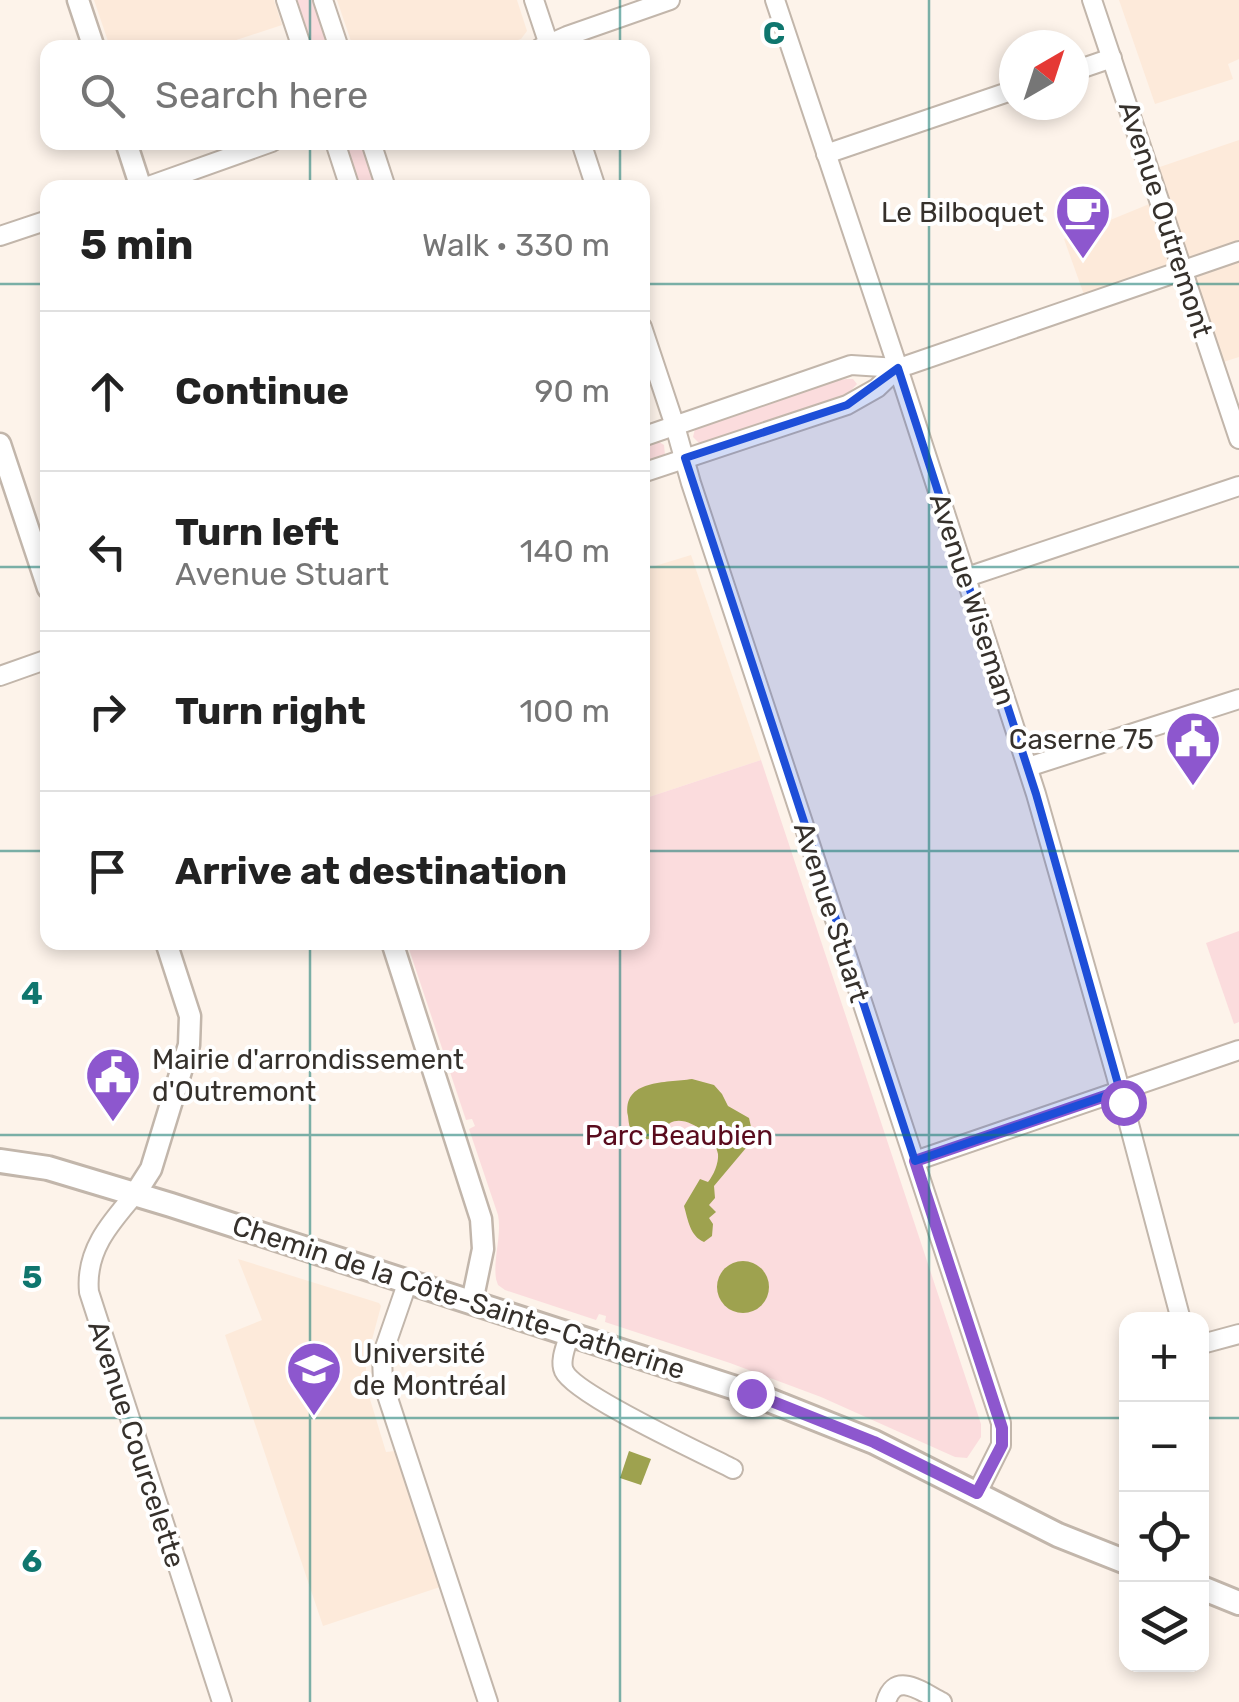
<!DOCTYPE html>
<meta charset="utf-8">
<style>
body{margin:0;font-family:Rubik,sans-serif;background:#f6f6f6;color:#222}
.controls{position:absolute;right:30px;bottom:30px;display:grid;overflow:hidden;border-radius:20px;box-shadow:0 5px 15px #0003}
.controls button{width:90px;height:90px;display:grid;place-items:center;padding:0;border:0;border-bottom:2px solid #e0e0e0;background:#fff;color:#222;font:50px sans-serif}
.compass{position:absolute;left:999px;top:30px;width:90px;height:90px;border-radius:50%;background:#fff;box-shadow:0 5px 15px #0003;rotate:39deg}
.stop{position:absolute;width:30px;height:30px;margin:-22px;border:8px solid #8d57ce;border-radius:50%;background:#fff}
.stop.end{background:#8d57ce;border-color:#fff;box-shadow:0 2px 10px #0008}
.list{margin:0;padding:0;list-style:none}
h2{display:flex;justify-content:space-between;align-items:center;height:130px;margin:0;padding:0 40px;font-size:42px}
h2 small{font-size:32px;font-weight:400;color:#767676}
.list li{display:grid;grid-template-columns:65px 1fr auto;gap:30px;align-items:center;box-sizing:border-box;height:160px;padding:0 40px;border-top:2px solid #e0e0e0}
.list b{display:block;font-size:38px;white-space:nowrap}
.list p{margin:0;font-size:32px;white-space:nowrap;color:#767676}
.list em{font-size:32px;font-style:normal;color:#767676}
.icon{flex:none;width:55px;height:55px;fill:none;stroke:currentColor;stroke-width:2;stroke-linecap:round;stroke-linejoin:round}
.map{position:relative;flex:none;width:1239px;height:1702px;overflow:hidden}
.search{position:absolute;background:#fff;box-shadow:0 5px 15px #0003;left:40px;top:40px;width:610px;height:110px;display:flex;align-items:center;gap:25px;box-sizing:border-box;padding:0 35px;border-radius:20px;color:#767676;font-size:38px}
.panel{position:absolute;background:#fff;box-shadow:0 5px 15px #0003;left:40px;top:180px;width:610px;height:770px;border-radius:20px}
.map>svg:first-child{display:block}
.built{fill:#fdeada}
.green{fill:#fbdcdd}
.water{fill:#9ea24f}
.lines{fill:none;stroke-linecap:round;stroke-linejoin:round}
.minor-casing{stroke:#c2b6ab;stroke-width:22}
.tertiary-casing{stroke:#c2b6ab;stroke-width:25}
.secondary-casing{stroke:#c2b6ab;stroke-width:28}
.minor{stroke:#fff;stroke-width:18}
.tertiary{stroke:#fff;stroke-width:20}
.secondary{stroke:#fff;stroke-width:22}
.route{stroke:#8d57ce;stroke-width:12}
.marked{fill:#1d4ed8;fill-opacity:0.2;stroke:#1d4ed8;stroke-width:8;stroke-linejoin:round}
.grid{fill:none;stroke:#0f766e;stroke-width:2.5;stroke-opacity:0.55}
.labels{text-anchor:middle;stroke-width:8;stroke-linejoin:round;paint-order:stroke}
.poi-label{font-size:28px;fill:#36312c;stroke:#fff;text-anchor:end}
.street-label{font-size:28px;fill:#36312c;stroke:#fff}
.park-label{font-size:28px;fill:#5a0b1d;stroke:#fff}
.grid-label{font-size:32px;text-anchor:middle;font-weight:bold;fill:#0f766e;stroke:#fff;stroke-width:8;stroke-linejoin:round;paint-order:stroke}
</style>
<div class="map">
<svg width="1239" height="1702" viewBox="0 0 1239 1702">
<rect width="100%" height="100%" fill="#fdf3ea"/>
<g class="built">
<polygon points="94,0 274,0 282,25 215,47 110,47"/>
<polygon points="337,0 517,0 527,31 521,39 496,47 353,47"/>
<polygon points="1119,0 1239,0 1239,59 1228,64 1233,79 1155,104"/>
<polygon points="1239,140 1239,357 1214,365 1182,271 1087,303 1064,239 1159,200 1151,170"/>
<polygon points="691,555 761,760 643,799 642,570"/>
<polygon points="238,1259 379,1303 381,1306 366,1362 366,1386 386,1452 404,1450 449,1584 323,1626 225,1335 262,1320"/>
</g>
<g class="green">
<polygon points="294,0 316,0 332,47 310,47"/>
<polygon points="342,143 364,143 379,187 356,187"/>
<polygon points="846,379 853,379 857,384 846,396 701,445 693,437 695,429 700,425 818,384"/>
<polygon points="656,440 664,445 665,455 663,459 643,467 642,444"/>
<path d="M761,760l220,664v13l-14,21 -12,-1 -134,-60 -91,-34 -125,-41 1,-6 -7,-2 -3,6 -91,-30 -7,-5 -2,-6c-3,-21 6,-44 2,-64l-29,-86 6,-3 -3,-7 -6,1 -59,-177 235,-1 1,-143z"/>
<polygon points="1239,931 1239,1022 1234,1024 1206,943"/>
</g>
<g class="water">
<path d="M692,1079l22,6 8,9 6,12 21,12 3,13 -1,11 -37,44 1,12 -6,7 7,7 -7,6 4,6 -1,12 -8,6c-14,-6 -16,-22 -20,-36l16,-27 8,3c5,-6 11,-19 10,-28 -2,-17 -32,-41 -48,-31 -10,7 -16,23 -33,13 -8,-4 -8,-12 -9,-20 -6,-37 38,-33 64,-37z"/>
<circle cx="743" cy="1287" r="26"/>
<polygon points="629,1451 651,1459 641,1485 620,1478"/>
</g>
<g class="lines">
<g class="minor-casing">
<g id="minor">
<polyline points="286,0 302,48"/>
<polyline points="323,0 339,48"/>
<polyline points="534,0 550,48"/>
<polyline points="775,0 898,368 1036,794 1116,1075 1181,1320"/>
<polyline points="1092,0 1239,439"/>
<polyline points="540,48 567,36 670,0"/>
<polyline points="1074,71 1112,58"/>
<polyline points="335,142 350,188"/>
<polyline points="371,142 386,188"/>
<polyline points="581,142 596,188"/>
<polyline points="826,154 1014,90"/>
<polyline points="143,188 272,142"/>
<polyline points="0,236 48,220"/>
<polyline points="642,327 675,426 691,483 1001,1423 1001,1445 977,1493"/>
<polyline points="642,437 851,365 898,368 908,365 1239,251"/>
<polyline points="642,473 847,405 877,388 898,368"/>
<polyline points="967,577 1239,486"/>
<polyline points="0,676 48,659"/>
<polyline points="1028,767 1239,699"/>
<polyline points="915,1161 1239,1050"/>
<path d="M135,1194c-25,29 -50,57 -46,98l133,410"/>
<polyline points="408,1281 382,1356 383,1383 488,1702"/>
<path d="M570,1333c-3,11 -11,27 -6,38 11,24 140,83 169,98"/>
<polyline points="1202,1344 1239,1334"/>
<path d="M886,1702c9,-32 36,-10 56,0"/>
</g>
</g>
<g class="tertiary-casing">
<g id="tertiary">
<polyline points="78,0 94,48"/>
<polyline points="126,142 141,188"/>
<polyline points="0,444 48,588"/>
<polyline points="392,942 481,1219 483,1249 472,1302"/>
<polyline points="135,1194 151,1169 189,1045 190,1016 166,942"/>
</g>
</g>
<g class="secondary-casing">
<g id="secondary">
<polyline points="0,1161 48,1168 171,1205 751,1393 874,1442 1058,1535 1126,1562"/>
<polyline points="1202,1588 1239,1603"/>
</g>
</g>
<use href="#minor" class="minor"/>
<use href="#tertiary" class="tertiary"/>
<use href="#secondary" class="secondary"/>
</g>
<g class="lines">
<polyline class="route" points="751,1393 874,1442 977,1493 1002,1445 1002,1428 915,1161 1120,1091 1123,1102"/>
</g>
<path class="marked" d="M898,368l138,426 84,297 -205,70 -230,-703 162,-53z"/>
<path class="grid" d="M310,0v48M620,0v48M929,0v1702M310,142v46M620,142v46M0,284h48M642,284h597M0,567h48M642,567h597M0,851h48M642,851h597M310,942v760M620,942v760M0,1135h1239M0,1418h1126M1202,1418h37"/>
<defs>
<g id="cafe-pin" transform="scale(2.875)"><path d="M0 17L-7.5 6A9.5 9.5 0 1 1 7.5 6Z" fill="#8d57ce" stroke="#fff"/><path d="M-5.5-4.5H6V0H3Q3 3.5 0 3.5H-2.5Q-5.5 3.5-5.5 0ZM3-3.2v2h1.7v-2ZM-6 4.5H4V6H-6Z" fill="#fff"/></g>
<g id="civic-pin" transform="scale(2.875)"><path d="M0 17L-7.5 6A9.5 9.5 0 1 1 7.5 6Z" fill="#8d57ce" stroke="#fff"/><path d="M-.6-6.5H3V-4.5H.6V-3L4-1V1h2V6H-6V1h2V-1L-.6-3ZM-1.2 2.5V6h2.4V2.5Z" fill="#fff"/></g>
<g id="university-pin" transform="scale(2.875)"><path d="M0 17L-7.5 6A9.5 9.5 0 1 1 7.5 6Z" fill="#8d57ce" stroke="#fff"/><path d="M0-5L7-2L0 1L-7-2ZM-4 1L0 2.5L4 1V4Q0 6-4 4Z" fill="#fff"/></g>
</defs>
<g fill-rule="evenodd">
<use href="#cafe-pin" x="1083" y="212"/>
<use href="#civic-pin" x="1193" y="739"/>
<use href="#civic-pin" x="113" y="1075"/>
<use href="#university-pin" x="314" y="1369"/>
</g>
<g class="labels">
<g class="poi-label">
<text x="1044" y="222">Le Bilboquet</text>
<text x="1154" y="749">Caserne 75</text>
<text x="152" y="1069" text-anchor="start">Mairie d'arrondissement<tspan x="152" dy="32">d'Outremont</tspan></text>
<text x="353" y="1363" text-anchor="start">Université<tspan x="353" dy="32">de Montréal</tspan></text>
</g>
<g class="street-label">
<text transform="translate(1166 219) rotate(72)" y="10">Avenue Outremont</text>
<text transform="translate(973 599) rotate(72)" y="10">Avenue Wiseman</text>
<text transform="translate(832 912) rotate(72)" y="10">Avenue Stuart</text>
<text transform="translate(459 1297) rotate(18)" y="10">Chemin de la Côte-Sainte-Catherine</text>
<text transform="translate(137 1444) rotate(72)" y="10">Avenue Courcelette</text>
</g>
<g class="park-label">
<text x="679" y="1145">Parc Beaubien</text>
</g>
</g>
<g class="grid-label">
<text x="774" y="44">C</text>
<text x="32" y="1004">4</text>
<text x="32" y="1288">5</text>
<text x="32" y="1572">6</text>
</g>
</svg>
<div class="controls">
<button>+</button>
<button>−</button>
<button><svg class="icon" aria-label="locate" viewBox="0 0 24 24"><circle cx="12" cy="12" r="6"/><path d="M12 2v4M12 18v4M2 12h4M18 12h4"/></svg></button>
<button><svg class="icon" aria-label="layers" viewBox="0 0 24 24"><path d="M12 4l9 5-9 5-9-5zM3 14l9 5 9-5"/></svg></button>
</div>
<svg class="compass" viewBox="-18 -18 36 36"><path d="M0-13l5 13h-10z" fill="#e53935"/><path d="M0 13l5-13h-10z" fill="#767676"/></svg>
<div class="stop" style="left:1123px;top:1102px"></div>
<div class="stop end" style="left:751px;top:1393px"></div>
<div class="search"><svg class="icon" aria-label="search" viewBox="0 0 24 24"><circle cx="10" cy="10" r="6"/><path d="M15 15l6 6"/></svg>Search here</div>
<section class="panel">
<h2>5 min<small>Walk · 330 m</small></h2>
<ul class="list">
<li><svg class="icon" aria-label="ahead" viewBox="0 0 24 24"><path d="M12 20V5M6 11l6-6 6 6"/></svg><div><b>Continue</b></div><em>90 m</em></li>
<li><svg class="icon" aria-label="left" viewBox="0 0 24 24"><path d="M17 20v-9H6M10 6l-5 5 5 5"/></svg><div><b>Turn left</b><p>Avenue Stuart</p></div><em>140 m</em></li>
<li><svg class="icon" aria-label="right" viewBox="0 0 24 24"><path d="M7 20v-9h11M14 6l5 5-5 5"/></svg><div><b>Turn right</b></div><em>100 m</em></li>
<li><svg class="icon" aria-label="arrive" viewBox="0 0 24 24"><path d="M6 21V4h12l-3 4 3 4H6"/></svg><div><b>Arrive at destination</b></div></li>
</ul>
</section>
</div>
